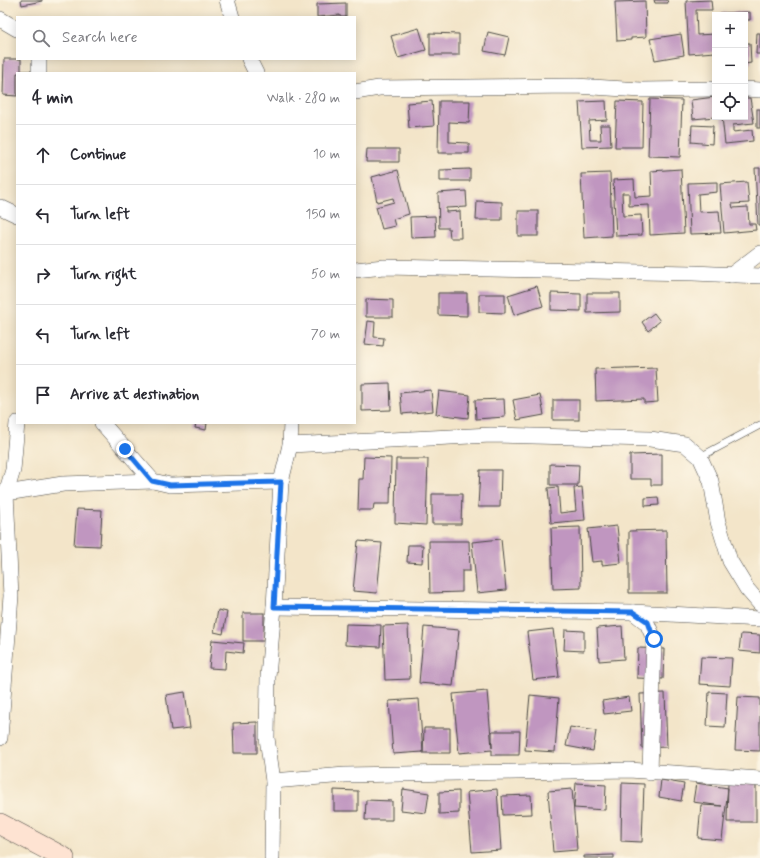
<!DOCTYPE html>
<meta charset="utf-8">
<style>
body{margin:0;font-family:Mynerve,sans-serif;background:#f7f7f7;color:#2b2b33}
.controls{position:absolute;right:12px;top:12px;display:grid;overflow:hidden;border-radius:0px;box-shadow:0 2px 10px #0003}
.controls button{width:36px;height:36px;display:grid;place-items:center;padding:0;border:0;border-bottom:1px solid #e1e1e2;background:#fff;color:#2b2b33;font:20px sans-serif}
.stop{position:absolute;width:12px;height:12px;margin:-9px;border:3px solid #1a73e8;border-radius:50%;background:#fff}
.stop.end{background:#1a73e8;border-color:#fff;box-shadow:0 1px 4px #0008}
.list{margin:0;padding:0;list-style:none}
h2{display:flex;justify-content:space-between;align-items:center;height:52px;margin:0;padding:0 16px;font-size:17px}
h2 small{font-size:13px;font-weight:400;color:#7c7c81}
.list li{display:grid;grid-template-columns:26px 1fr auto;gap:12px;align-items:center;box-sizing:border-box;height:60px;padding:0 16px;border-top:1px solid #e1e1e2}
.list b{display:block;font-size:15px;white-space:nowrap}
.list em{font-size:13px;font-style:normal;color:#7c7c81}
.icon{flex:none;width:22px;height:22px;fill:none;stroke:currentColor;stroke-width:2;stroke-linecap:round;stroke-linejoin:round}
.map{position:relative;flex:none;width:760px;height:858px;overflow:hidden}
.search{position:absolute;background:#fff;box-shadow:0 2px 10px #0003;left:16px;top:16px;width:340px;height:44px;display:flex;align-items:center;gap:10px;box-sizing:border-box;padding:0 14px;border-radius:0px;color:#7c7c81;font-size:15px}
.panel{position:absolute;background:#fff;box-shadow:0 2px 10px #0003;left:16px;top:72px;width:340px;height:352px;border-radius:0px}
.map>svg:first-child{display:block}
.building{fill:#c096c0}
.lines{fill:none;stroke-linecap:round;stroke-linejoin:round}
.lane-casing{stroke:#494743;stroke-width:8}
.street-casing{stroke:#494743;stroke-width:16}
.secondary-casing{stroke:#494743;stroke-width:22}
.lane{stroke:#fff;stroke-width:7}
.street{stroke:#fff;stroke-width:15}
.secondary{stroke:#fee3d2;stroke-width:21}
.route{stroke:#1a73e8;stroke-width:5}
</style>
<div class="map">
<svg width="760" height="858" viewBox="0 0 760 858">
<rect width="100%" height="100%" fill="#fcf5e5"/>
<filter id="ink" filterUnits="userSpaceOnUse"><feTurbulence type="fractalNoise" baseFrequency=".025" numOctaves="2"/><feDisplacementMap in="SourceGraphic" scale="8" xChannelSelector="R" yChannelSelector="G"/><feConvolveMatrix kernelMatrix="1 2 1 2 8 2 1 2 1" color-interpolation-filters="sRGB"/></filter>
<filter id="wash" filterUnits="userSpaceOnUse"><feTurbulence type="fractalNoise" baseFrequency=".012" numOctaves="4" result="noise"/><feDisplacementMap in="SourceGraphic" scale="16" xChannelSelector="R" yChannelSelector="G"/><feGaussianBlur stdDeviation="0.9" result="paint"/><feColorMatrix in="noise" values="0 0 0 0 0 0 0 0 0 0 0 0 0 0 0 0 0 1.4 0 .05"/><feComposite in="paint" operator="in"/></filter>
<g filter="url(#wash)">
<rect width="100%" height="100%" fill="#f3e5c9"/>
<g id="blocks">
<g class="building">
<polygon points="21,0 42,0 42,1 22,5"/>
<polygon points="654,0 667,0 668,3 655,3"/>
<polygon points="711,0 712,10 696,10 697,35 715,34 715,52 689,54 686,1"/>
<polygon points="645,1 646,37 631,38 631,40 617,41 615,2"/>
<polygon points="346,3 346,17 340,17 340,15 317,17 317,4"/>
<polygon points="750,12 750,20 745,20 745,15 720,15 720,13"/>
<polygon points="419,28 426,50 398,58 391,36"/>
<polygon points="488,32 509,37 505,55 484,51"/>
<polygon points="430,33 459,34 459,55 430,55"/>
<polygon points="757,33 760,33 760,54 756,54"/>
<polygon points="681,34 684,55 655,60 650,39"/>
<polygon points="745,43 750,43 751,63 745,64"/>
<polygon points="4,59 21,59 21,71 34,71 34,73 17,73 17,96 3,95"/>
<polygon points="715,97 715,117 693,119 691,100"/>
<polygon points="745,98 750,98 754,123 733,125 733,132 752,130 753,141 725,144 722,117 745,117"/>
<polygon points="650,99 682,100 680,157 648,156"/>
<polygon points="432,101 434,126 409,128 407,103"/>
<polygon points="439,101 470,101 469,123 449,122 449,142 469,143 469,153 438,153"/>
<polygon points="606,101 607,120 589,121 590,140 601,140 600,125 610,125 611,146 582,147 579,102"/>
<polygon points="617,101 643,102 642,147 615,147"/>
<rect x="757" y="109" width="3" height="19"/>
<polygon points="692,125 713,126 712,144 691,142"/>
<polygon points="367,149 399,149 399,162 366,162"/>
<polygon points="755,168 760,168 760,225 758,225"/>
<polygon points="470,169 470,181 440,181 440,170"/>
<polygon points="681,169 684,233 650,235 649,205 629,206 629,193 622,193 623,216 641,215 642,235 616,236 613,180 634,179 635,197 652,196 651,171"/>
<polygon points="398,170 409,214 393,219 395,226 382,229 376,207 394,202 393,198 377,202 372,177"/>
<polygon points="610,173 612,236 584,238 581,174"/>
<polygon points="717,182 717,192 698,194 699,212 719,211 721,233 690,234 688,183"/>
<polygon points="747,182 749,203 732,204 733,208 748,207 749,224 755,224 756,230 724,233 720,184"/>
<polygon points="466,191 467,207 446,208 446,212 460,211 461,238 450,238 449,228 439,228 438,193"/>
<polygon points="477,201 502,202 502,220 476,220"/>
<rect x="518" y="211" width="20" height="25"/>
<polygon points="435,216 436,237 411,238 410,217"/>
<polygon points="537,286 543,306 514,315 508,295"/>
<polygon points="438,293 467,293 467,316 438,315"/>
<polygon points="551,293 581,294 581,311 551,310"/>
<polygon points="587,293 620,293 620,312 587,313"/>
<polygon points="479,294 505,294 505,313 479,312"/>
<polygon points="366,299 393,300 393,317 366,317"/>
<polygon points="654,313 660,321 648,331 642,322"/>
<polygon points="368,321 375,322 374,337 384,338 383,346 365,344"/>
<polygon points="626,368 626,369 656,368 658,402 644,403 644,399 596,401 595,369"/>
<polygon points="390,383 391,410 362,411 362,384"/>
<polygon points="431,390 433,411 402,414 400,393"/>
<polygon points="439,391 470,395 468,418 436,414"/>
<polygon points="540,395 544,415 517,420 513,400"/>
<polygon points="504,399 505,417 476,419 475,400"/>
<rect x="553" y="400" width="26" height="20"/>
<polygon points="196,423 207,423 206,430 195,428"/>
<polygon points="662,454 662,485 651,485 651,479 630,479 630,455"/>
<polygon points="364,457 391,458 390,504 374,504 373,510 358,510 359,479 363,479"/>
<polygon points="396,459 428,459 426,525 395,523"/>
<polygon points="550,464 579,465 578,485 550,485"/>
<polygon points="480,470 501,470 500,507 478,507"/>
<polygon points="558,487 560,513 576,511 574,488 582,487 585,520 551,523 548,488"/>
<polygon points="432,494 462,494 461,524 432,524"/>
<polygon points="658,497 659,505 645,506 645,498"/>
<polygon points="77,509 102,510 100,546 74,545"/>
<polygon points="617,526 621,563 602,565 602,561 592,562 588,529"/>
<polygon points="580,527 581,588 553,589 551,528"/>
<polygon points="666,530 667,593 629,593 629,531"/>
<polygon points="501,539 506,590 477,593 472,542"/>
<polygon points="358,541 382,543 377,593 353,591"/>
<polygon points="429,541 469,541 470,571 462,571 462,592 430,593"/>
<polygon points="408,545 423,545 422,563 407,562"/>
<polygon points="218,610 227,612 223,634 214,632"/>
<rect x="243" y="613" width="21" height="28"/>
<polygon points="346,624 381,625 380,647 345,645"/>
<polygon points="408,625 410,679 385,680 383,626"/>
<polygon points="622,626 624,659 599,661 597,628"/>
<polygon points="424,627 459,630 453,686 419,683"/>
<polygon points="553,629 559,677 533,680 527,632"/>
<polygon points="565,630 584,631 584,651 564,650"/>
<polygon points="741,634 760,635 760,653 739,651"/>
<polygon points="212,640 244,643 243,653 226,651 225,669 209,668"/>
<polygon points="638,648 664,649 663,679 637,678"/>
<polygon points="701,657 732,658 730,686 699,684"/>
<polygon points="487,691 492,748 492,731 520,731 519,755 492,755 492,750 459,753 453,694"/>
<polygon points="185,692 190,728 171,730 166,695"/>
<polygon points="709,692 727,693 725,727 707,726"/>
<polygon points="665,693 667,747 642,748 640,694"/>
<polygon points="530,695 559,698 555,752 525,750"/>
<polygon points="629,697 631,711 604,714 602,701"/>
<polygon points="738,697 760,698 760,751 735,750"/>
<polygon points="419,699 423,752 393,754 389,701"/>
<polygon points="257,722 257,753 234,753 233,723"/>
<polygon points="570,727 596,731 593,751 566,746"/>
<polygon points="424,728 450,728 450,753 423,753"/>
<polygon points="661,780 684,784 681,801 659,797"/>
<polygon points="728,782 756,782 756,822 727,822"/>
<polygon points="576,783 606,785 605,810 574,808"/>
<polygon points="622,783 644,784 642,842 621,841"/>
<polygon points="696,783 728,788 722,840 698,838 701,805 722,806 693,802"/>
<polygon points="403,789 429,793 426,813 401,810"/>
<polygon points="497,789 501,850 472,852 467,792"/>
<polygon points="572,789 577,850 553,852 548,791"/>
<polygon points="334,790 358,791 358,811 334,811"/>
<polygon points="459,791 459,813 439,814 439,792"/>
<polygon points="531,795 532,814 503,815 502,796"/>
<polygon points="366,800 392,801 392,820 365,820"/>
<polygon points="614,855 614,858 584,858 584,856"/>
</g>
</g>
</g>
<g filter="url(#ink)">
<use href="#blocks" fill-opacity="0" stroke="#494743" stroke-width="1"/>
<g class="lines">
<g class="lane-casing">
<polyline id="lane" points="700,457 760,425"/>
</g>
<g class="street-casing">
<g id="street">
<polyline points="227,0 232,17"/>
<polyline points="0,19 17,29"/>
<polyline points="249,59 256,73"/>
<polyline points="39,73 39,59"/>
<polyline points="745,89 760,90"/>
<polyline points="355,92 379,88 576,86 641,90 715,89"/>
<polyline points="0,207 17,215"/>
<polyline points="355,270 384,267 693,273 760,276"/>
<polyline points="731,275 760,253"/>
<polyline points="102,423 153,481 170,485 281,482"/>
<polyline points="290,445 491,435 650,439 685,444 700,457 711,481 718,522 730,561 747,589 760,604"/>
<polyline points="0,494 63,484 153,481"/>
<polyline points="274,607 633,612 647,623 654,639 650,773"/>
<polyline points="633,612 760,619"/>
<polyline points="0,738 11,596 6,493 13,470 17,423"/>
<polyline points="273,781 345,775 629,770 760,779"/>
<polyline points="272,858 273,781 267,738 268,677 274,607 281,482 290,445 291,423"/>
</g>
</g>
<g class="secondary-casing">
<polyline id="secondary" points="0,824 64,858"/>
</g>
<use href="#lane" class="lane"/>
<use href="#street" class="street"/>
<use href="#secondary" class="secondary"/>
</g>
</g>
<g class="lines" filter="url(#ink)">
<polyline class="route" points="125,449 152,481 170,485 281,482 274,607 633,612 648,622 654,639"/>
</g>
</svg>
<div class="controls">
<button>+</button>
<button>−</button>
<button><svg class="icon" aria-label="locate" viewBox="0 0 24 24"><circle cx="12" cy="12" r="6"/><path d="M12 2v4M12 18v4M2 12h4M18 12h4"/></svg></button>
</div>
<div class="stop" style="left:654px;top:639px"></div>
<div class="stop end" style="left:125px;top:449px"></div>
<div class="search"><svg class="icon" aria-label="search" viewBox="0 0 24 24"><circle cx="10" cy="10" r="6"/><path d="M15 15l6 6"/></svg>Search here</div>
<section class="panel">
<h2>4 min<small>Walk · 280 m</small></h2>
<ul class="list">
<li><svg class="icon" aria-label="ahead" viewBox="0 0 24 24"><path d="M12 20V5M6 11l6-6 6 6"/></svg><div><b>Continue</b></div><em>10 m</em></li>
<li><svg class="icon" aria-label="left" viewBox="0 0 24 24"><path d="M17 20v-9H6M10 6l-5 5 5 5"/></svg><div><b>Turn left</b></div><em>150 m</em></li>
<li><svg class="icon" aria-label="right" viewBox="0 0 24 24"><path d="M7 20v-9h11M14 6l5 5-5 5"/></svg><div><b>Turn right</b></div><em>50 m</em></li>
<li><svg class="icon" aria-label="left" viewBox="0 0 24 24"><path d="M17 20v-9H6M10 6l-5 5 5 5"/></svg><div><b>Turn left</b></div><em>70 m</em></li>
<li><svg class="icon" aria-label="arrive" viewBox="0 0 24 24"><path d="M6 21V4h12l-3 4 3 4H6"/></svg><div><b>Arrive at destination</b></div></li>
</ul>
</section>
</div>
